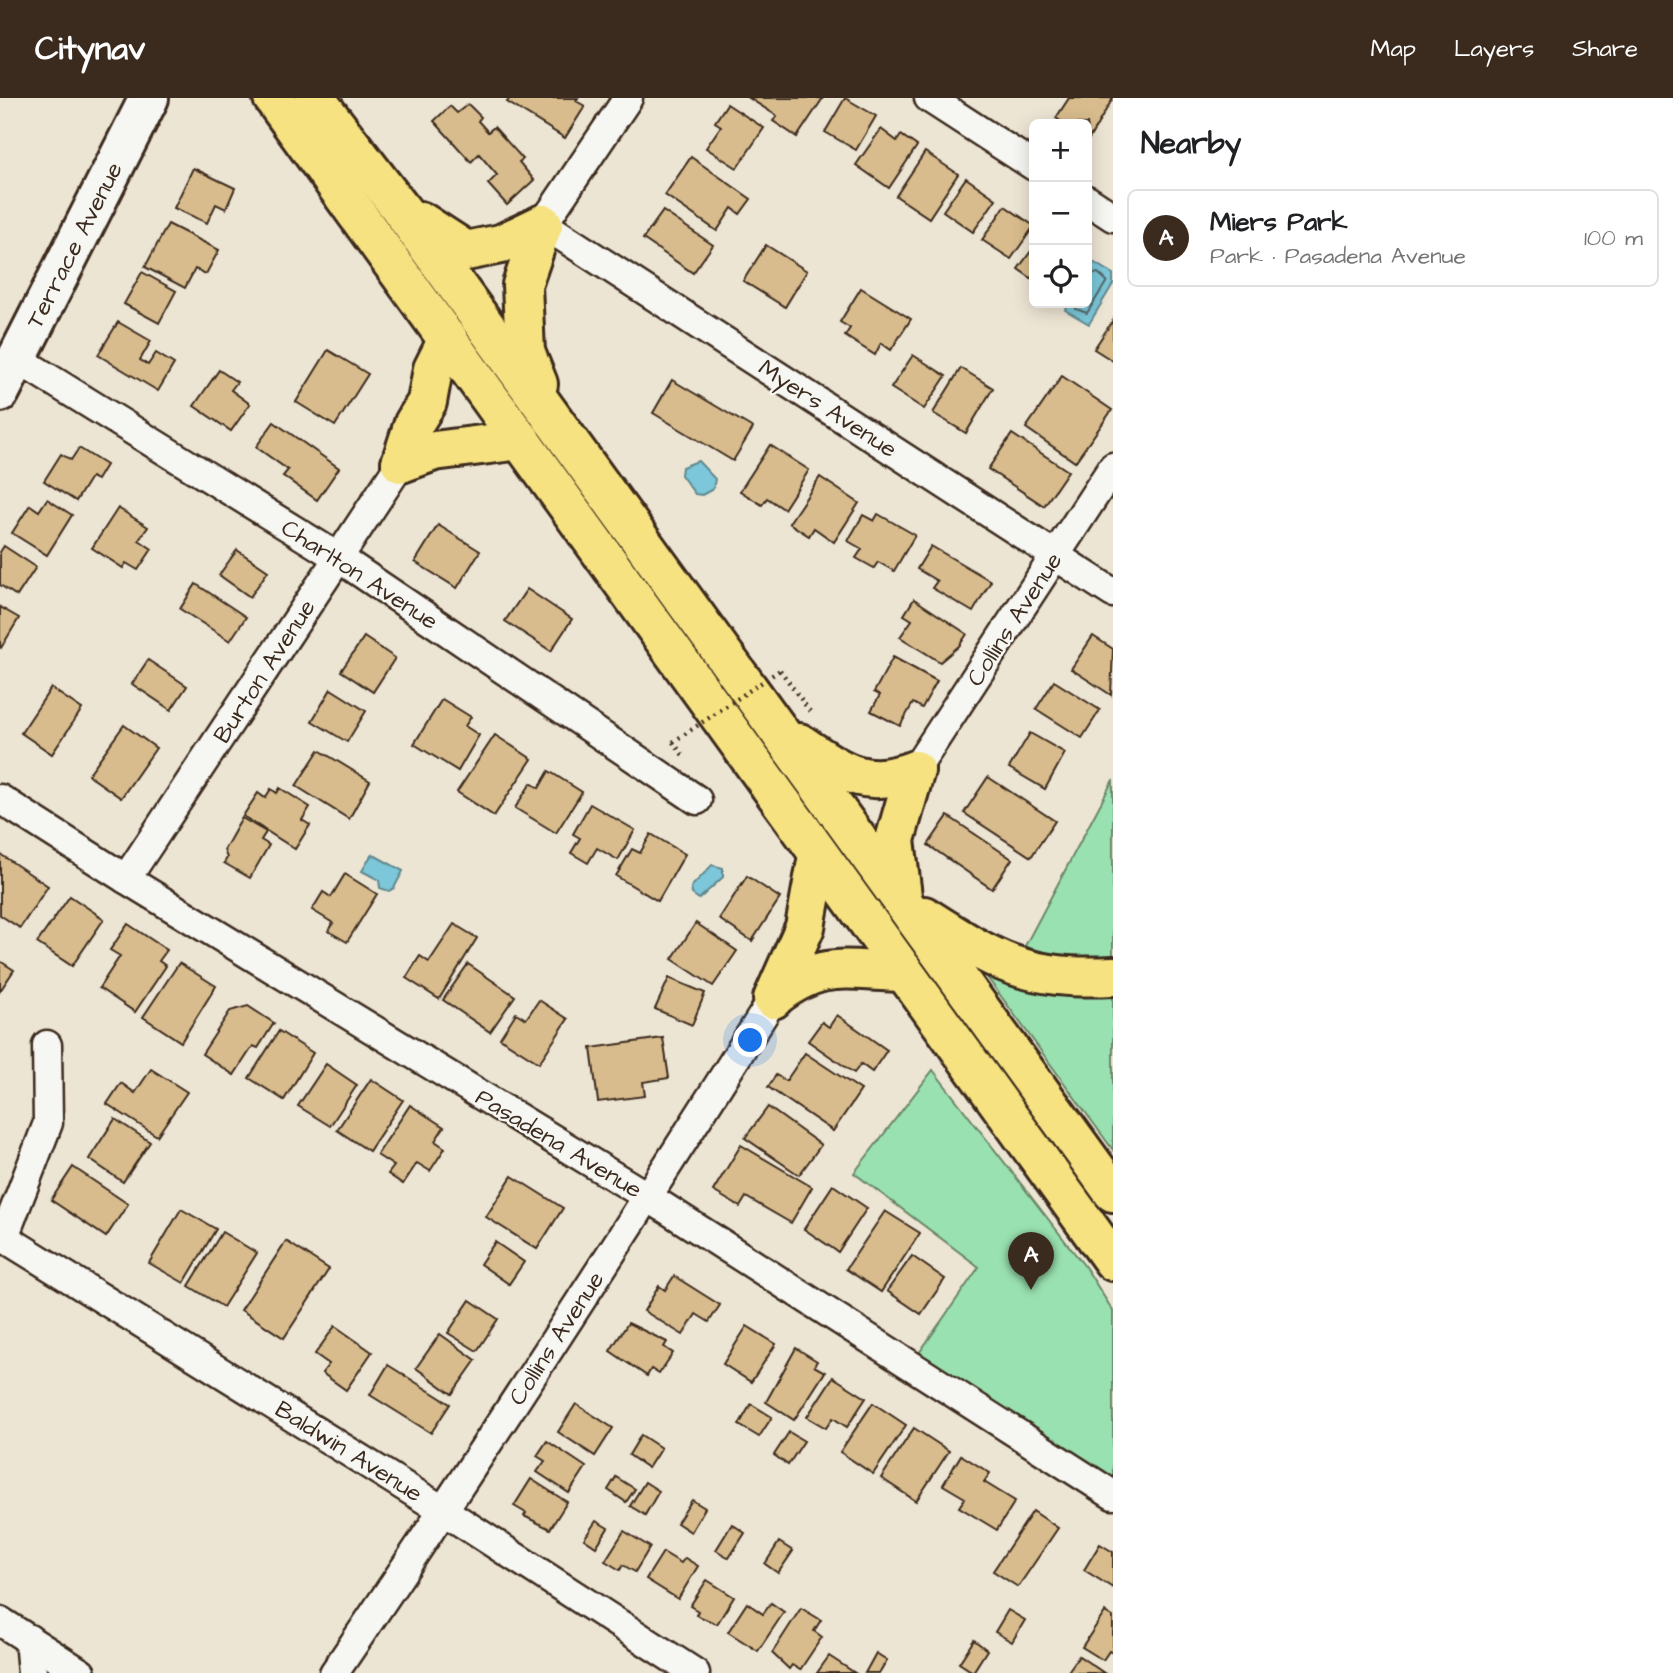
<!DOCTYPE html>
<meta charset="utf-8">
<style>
body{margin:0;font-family:"Architects Daughter",sans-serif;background:#f6f6f6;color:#202124}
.controls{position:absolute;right:21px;top:21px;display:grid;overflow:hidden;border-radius:10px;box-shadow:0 4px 18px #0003}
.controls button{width:63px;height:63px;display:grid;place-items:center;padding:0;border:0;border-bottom:2px solid #e0e0e0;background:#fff;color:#202124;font:35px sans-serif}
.you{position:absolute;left:751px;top:943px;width:24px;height:24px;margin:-18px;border:5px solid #fff;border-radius:50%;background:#1a73e8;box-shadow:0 0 0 10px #1a73e833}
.badge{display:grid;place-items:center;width:46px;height:46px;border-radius:50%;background:#3b2a1e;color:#fff;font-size:23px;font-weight:700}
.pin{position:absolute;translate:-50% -58px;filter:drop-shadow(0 2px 4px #0008)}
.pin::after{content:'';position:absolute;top:37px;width:24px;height:21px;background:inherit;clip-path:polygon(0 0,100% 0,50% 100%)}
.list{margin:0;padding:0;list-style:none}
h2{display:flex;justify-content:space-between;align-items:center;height:91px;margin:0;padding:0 28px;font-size:30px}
h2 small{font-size:23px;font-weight:400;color:#757577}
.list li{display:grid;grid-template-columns:46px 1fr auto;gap:21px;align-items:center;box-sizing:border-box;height:98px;margin:0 14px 14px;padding:0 14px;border:2px solid #e0e0e0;border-radius:10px}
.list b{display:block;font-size:26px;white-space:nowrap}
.list p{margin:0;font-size:23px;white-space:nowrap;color:#757577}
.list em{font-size:23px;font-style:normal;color:#757577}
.icon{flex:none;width:38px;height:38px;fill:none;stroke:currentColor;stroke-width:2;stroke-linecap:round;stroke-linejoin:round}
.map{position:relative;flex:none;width:1113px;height:1575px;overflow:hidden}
header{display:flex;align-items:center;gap:42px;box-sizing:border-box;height:98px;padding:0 35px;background:#3b2a1e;color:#fff}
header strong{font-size:33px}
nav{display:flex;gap:38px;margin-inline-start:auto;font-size:24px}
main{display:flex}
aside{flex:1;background:#fff}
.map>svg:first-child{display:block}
.green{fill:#99e1b0;stroke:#6a8667;stroke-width:2}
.water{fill:#7bc7d9;stroke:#61888e;stroke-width:2}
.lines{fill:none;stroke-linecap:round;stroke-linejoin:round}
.shore{stroke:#556969;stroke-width:2}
.building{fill:#d8bc8d;stroke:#3b2a1e;stroke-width:2}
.minor-casing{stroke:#3b2a1e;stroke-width:33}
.secondary-casing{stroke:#3b2a1e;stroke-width:44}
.trunk-casing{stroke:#3b2a1e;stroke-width:44}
.path{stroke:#3b2a1e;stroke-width:4.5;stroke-dasharray:2 5;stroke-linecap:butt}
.minor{stroke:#f6f6f2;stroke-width:28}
.secondary{stroke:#f6f6f2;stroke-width:38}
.trunk{stroke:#f6e281;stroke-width:38}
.path-bridge{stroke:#3b2a1e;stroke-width:4.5;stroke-dasharray:2 5;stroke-linecap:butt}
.labels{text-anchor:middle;stroke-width:5;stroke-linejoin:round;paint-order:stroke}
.street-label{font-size:24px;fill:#3b2a1e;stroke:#f6f6f2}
</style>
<header>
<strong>Citynav</strong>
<nav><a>Map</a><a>Layers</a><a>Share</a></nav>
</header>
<main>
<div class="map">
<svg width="1113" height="1575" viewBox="0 0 1113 1575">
<rect width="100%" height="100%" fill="#ede5d4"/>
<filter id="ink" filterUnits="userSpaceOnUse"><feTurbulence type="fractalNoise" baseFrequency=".0143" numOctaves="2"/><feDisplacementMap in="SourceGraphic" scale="14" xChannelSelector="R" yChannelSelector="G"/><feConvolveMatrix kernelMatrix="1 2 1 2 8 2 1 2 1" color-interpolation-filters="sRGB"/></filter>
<g filter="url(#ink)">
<g class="green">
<polygon points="1113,682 1113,869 1017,863"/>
<path d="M991,876c40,22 78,24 122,21v155l-126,-173z"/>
<polygon points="933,972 1086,1170 1113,1213 1113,1405 910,1268 979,1169 854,1075"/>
</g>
<g class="water">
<polygon points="1093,164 1113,176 1113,186 1089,226 1065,212 1069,205 1087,205 1087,176"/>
<polygon points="698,363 715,381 713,391 702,397 695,396 681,377 682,369"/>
<polygon points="372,756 403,773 394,790 389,793 380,790 379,782 362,773"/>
<polygon points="712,767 723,770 723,779 699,801 692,796 691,789"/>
</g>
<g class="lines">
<polyline class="shore" points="1075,205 1076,211 1087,215 1107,183 1098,175 1087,178"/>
</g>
<g class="building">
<polygon points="510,0 578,0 576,3 585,8 565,40 507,4"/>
<polygon points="749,0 823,0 797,39 773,23 777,18"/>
<polygon points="845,0 876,18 856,52 825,34"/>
<polygon points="1069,0 1113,0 1089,41 1087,26 1065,26 1056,20"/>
<polygon points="468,6 481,19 478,23 488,34 494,29 523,61 519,64 534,82 507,107 488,86 497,77 479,56 471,64 434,23 450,8 457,15"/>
<polygon points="727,6 764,30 737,70 706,50 721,28 715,24"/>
<polygon points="881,31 897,43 901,37 917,48 889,90 856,67"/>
<polygon points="925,54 958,76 929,120 896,98"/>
<polygon points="691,59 751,101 740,116 732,110 717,133 665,97"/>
<polygon points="193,70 235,90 226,111 216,106 207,125 174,110"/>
<polygon points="966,80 996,101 973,134 943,113"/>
<polygon points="1005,108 1034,128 1011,161 982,142"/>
<polygon points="663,113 713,147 693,175 643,141"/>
<polygon points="168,126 219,152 206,176 195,171 185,190 145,169"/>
<polygon points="766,147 807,173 785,209 743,183"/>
<polygon points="1034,149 1034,182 1018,171"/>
<polygon points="142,174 176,193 159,225 124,206"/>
<polygon points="861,190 911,221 891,252 881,245 875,257 845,238 850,230 840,224"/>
<polygon points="1113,222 1113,263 1094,251"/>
<polygon points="118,224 151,243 140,262 148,267 156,255 174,266 158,293 98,257"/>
<polygon points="328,252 368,276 335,328 296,304"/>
<polygon points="913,257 946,278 924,311 891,290"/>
<polygon points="961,270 993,290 966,335 933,315"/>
<polygon points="219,272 237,284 231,292 250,306 231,333 194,308"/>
<polygon points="1062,278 1112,312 1075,364 1026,330"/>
<polygon points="672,282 753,330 733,363 653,315"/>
<polygon points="274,324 339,370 317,402 283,378 288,372 256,349"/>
<polygon points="1012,336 1068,373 1044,408 988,371"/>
<polygon points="770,347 809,372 784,411 767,400 762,407 740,393"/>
<polygon points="79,350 106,367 97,382 91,379 76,403 44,383 61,356 71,362"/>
<polygon points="820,379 859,405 834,444 814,430 809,438 789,425"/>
<polygon points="47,401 72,417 47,457 12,435 30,407 39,413"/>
<polygon points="118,410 148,429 139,442 152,451 138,472 126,465 123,470 92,450"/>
<polygon points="878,416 915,437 894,473 878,464 874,470 856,460 862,451 848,443 863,417 874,423"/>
<polygon points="438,427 480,453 457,490 415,464"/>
<polygon points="4,448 36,469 17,498 0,487 0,454"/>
<polygon points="931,448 991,483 973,514 932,490 937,483 917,471"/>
<polygon points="237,452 268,473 250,499 219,477"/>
<polygon points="196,486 246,519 230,543 180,511"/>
<polygon points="527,491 572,521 551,553 505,523"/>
<polygon points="914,501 967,536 959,548 940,564 900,539 912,522 904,517"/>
<polygon points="0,509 19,520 1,550 0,549"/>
<polygon points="1093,538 1113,551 1111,597 1071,571"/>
<polygon points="364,539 395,560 373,594 341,573"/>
<polygon points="893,559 937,583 922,610 913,605 900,628 871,613 880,597 874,594"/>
<polygon points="148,562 187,588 171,612 132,586"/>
<polygon points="1054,583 1100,612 1082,640 1036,611"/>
<polygon points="51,590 82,611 52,656 21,635"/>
<polygon points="331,591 366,613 347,644 312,623"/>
<polygon points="442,601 471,619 465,628 479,637 458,673 414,646"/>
<polygon points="124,627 156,650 121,700 88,677"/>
<polygon points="1030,635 1065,655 1045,691 1009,670"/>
<polygon points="495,637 532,661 494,718 457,694"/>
<polygon points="319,652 370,683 349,721 296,688"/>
<polygon points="549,673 582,694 556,735 515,710 531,685 539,690"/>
<polygon points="988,679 1055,723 1031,759 964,715"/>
<polygon points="280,690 310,709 302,722 310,727 295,751 243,718 258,695 265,700 271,691 277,695"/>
<polygon points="590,706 635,732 618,762 597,750 588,765 571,755 580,740 573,736"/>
<polygon points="948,718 1012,761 992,791 928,747"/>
<polygon points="242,720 266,734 261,742 269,747 250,780 224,765 227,760 224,752"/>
<polygon points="651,736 685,756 658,803 616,778 632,751 640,755"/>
<polygon points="0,756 48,788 20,830 0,817"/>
<polygon points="345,776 377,796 347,844 328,833 333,825 312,812 323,794 331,799"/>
<polygon points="747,778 780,800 752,843 719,821"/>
<polygon points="70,798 104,821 72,868 37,845"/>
<polygon points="696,825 737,853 713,888 672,861"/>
<polygon points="128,826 167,852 159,863 166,868 135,914 99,890 120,858 110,852"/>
<polygon points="454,826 477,840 439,901 406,880 420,858 429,864"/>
<polygon points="0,863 14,872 0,893"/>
<polygon points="179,865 216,888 181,944 143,919"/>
<polygon points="468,866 515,898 490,934 443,902"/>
<polygon points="669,880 705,895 692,927 655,911"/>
<polygon points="539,902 568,921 539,965 500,940 516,915 526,921"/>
<polygon points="248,908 274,925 258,950 253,948 234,977 202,956 230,913"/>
<polygon points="837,917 887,952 872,974 861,966 854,975 808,943 822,924 829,929"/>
<polygon points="279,933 313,955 284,1002 249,980"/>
<polygon points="663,940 669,980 643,984 645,998 598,1004 591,950"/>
<polygon points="805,955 861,992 833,1033 768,989 776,977 786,983"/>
<polygon points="326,966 357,987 330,1028 298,1008"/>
<polygon points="151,971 187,994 157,1038 107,1006 121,985 135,995"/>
<polygon points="371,981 403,1002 369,1053 337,1032"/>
<polygon points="410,1007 444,1029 435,1043 445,1050 430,1073 417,1065 403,1086 388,1076 394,1068 377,1057"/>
<polygon points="768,1009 821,1047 799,1077 745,1040"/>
<polygon points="115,1021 150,1044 123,1084 89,1061"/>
<polygon points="741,1047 812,1089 791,1125 746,1099 740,1109 713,1093"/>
<polygon points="73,1069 128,1106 106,1139 51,1102"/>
<polygon points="512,1078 563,1110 537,1151 486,1119"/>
<polygon points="833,1087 867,1110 838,1154 804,1131"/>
<polygon points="181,1111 216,1131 184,1185 149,1165"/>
<polygon points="885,1113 920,1135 881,1194 846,1171"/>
<polygon points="222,1134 257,1155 223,1209 189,1188"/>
<polygon points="286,1143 329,1171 284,1240 241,1212"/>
<polygon points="495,1144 524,1164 509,1186 480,1166"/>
<polygon points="912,1158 945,1181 921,1216 887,1193"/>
<polygon points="674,1178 720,1207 709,1224 696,1216 683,1237 644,1213 659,1188 665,1192"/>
<polygon points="470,1202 498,1221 477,1253 448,1235"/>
<polygon points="628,1225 667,1244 664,1249 673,1255 659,1276 651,1271 647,1278 610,1253"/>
<polygon points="335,1228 372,1254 346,1292 322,1275 329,1266 315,1256"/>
<polygon points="747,1228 776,1246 751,1284 723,1266"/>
<polygon points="440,1236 476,1262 452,1296 416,1270"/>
<polygon points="796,1250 817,1263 814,1268 825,1274 794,1322 766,1304"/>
<polygon points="388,1267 450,1306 431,1335 370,1297"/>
<polygon points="833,1279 866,1300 847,1329 833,1320 826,1330 807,1319"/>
<polygon points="873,1305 906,1327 873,1376 840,1354"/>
<polygon points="576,1306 613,1330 595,1358 558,1334"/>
<polygon points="751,1306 772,1319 759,1339 739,1327"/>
<polygon points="914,1330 949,1353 916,1403 881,1380"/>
<polygon points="789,1334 804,1343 788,1367 774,1357"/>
<polygon points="641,1337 661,1350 648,1370 629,1357"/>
<polygon points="547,1343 586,1369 569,1395 537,1374 545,1363 537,1358"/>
<polygon points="961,1357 990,1375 984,1384 1015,1403 997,1432 959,1409 965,1400 943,1387"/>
<polygon points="616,1379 635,1391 626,1404 608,1392"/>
<polygon points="531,1381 567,1404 550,1431 524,1418 526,1415 514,1408"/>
<polygon points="645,1384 659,1393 645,1417 630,1408"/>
<polygon points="692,1402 705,1410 691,1434 677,1425"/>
<polygon points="1033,1413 1058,1430 1018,1489 993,1473"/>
<polygon points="596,1423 608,1430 596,1449 584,1441"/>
<polygon points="732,1426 745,1435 729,1460 716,1452"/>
<polygon points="624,1433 650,1449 635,1474 623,1467 620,1472 605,1463"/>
<polygon points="779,1444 793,1453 778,1475 765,1466"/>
<polygon points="1100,1446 1113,1454 1113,1490 1084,1472"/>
<polygon points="663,1454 681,1465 685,1460 698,1468 678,1501 646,1481"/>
<polygon points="707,1482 734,1499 717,1526 696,1517 698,1513 690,1508"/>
<polygon points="747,1505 763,1516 771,1505 784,1514 758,1553 728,1534"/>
<polygon points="801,1510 821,1522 814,1533 822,1539 800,1572 792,1567 789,1571 772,1555"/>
<polygon points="1008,1512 1025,1522 1012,1544 995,1534"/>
<polygon points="1105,1514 1113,1519 1113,1555 1109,1553 1103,1562 1082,1549"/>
<polygon points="974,1542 987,1552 973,1574 959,1565"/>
<polygon points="876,1555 887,1562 879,1575 865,1575"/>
<polygon points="829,1558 855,1575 817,1575"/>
<polygon points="1079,1558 1104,1575 1067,1575"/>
</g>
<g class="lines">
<g class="minor-casing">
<g id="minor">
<polyline points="628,0 543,126 1113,495"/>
<polyline points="929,0 1034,68"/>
<polyline points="1087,102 1113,119"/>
<polyline points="16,260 339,460 697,702"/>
<polyline points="915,672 1113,369"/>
<polyline points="0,701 126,781 648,1099 1113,1397"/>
<polyline points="126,781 401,365"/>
<polyline points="0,1137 444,1413 695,1575"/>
<polyline points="4,1139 48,1025 47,947"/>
<polyline points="0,1523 81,1575"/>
<polyline points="29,1541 32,1575"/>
<path d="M334,1575c151,-222 296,-447 439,-674"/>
</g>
</g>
<g class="secondary-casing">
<polyline id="secondary" points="0,294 149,0"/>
</g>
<g class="trunk-casing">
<g id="trunk">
<polyline points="273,0 1113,1163"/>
<polyline points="315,0 400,110 1113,1094"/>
<polyline points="420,123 466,153 501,146 543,126"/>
<polyline points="538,286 525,254 522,187 543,126"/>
<polyline points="401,365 414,325 427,304 433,271 448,241"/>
<polyline points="401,365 434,353 521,342"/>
<path d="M799,645c43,28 64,47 116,27"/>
<polyline points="902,798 895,742 915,672"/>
<path d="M924,818c72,46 100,64 189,60"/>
<path d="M774,899c49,-38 71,-26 130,-25"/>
<polyline points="773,901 805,829 818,758"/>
</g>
</g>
<g class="path">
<polyline points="780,572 811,615"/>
<polyline points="673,644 685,660"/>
</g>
<use href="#minor" class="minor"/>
<use href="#secondary" class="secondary"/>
<use href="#trunk" class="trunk"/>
<polyline class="path-bridge" points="673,644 780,572"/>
</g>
</g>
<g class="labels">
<g class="street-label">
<text transform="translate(74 147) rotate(-63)" y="8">Terrace Avenue</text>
<text transform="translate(828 310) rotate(33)" y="8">Myers Avenue</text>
<text transform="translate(360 476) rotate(33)" y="8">Charlton Avenue</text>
<text transform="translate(1014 521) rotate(-57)" y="8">Collins Avenue</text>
<text transform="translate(264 573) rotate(-57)" y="8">Burton Avenue</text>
<text transform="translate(559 1045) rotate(31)" y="8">Pasadena Avenue</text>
<text transform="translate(556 1240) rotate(-57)" y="8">Collins Avenue</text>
<text transform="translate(349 1353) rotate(32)" y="8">Baldwin Avenue</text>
</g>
</g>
</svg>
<div class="controls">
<button>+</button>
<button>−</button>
<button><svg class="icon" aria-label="locate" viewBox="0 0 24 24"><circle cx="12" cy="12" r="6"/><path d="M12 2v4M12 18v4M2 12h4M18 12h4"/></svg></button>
</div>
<div class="you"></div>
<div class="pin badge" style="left:1031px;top:1192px">A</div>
</div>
<aside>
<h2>Nearby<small></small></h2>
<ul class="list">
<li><span class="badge">A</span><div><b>Miers Park</b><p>Park · Pasadena Avenue</p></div><em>100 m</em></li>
</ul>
</aside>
</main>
